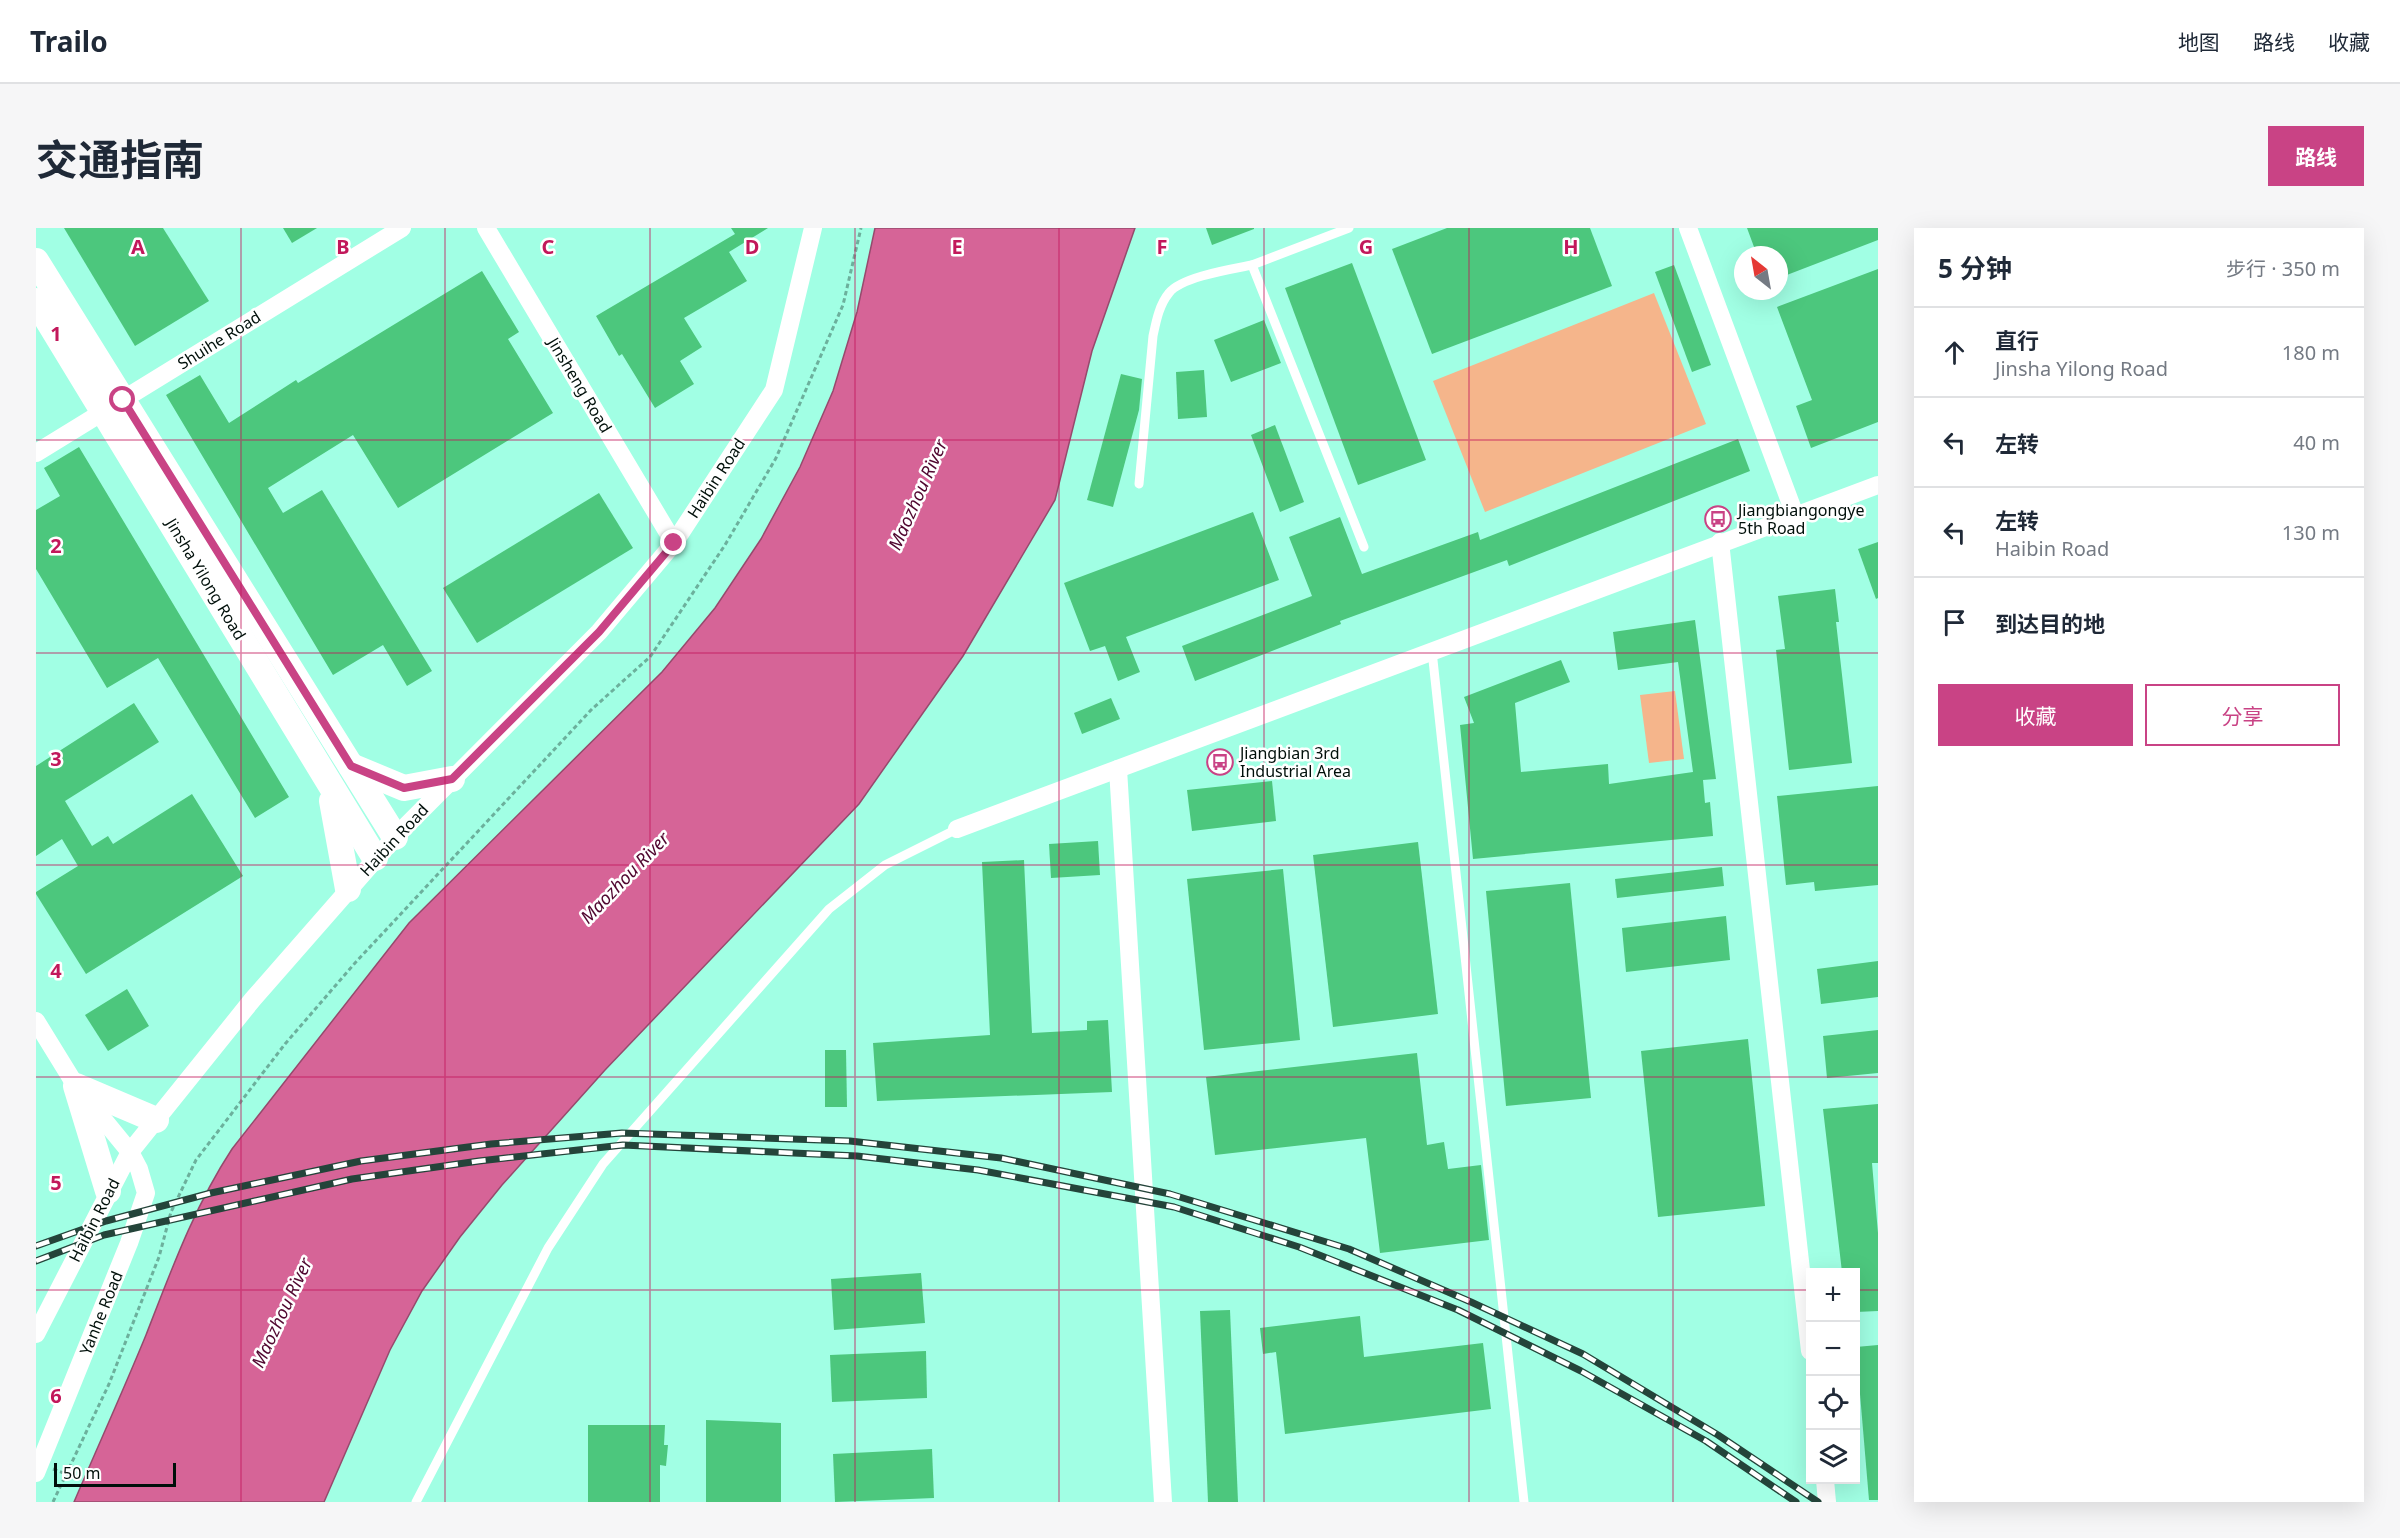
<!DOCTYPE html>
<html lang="zh">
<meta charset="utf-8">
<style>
body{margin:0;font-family:"Noto Sans","Noto Sans SC",sans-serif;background:#f6f6f7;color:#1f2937}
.controls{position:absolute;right:18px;bottom:18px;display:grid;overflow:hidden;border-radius:0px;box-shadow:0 6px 24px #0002}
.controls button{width:54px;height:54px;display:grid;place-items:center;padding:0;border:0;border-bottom:2px solid #e0e1e3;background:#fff;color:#1f2937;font:30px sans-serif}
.compass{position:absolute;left:1698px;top:18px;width:54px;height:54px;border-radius:50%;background:#fff;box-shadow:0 6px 24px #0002;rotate:329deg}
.scale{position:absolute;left:18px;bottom:15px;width:122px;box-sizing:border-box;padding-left:6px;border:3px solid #000f0a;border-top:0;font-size:16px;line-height:21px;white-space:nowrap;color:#000f0a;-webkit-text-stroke:4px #fff;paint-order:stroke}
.stop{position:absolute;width:18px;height:18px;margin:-14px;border:4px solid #c94385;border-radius:50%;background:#fff}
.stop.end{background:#c94385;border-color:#fff;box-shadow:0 2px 6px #0008}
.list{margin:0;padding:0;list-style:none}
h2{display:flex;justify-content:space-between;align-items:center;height:78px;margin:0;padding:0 24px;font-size:26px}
h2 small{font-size:20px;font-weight:400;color:#747a83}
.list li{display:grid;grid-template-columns:39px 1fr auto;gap:18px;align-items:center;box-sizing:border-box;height:90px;padding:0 24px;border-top:2px solid #e0e1e3}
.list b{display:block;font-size:22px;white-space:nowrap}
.list p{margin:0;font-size:20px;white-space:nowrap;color:#747a83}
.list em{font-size:20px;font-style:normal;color:#747a83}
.actions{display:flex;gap:12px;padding:18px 24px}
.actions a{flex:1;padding:14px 0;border:2px solid #c94385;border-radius:0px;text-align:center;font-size:21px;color:#c94385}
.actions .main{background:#c94385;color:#fff}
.icon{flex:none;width:33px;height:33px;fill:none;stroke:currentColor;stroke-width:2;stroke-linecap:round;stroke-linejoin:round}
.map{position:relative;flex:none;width:1842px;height:1274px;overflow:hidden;border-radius:0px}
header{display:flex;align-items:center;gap:36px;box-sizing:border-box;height:84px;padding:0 30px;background:#fff;border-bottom:2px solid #e0e1e3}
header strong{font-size:28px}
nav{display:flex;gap:33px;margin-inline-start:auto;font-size:21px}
.intro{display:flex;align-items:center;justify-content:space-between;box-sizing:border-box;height:144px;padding:0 36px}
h1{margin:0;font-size:42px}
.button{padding:15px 27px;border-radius:0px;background:#c94385;color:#fff;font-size:21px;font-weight:700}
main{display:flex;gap:36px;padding:0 36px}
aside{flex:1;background:#fff;border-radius:0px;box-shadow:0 6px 24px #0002}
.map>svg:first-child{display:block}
.green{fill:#f5b58b}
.water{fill:#d66497;stroke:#964a6d;stroke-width:1.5}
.building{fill:#4cc77d}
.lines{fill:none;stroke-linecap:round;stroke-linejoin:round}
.path{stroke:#6cb09c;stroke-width:3;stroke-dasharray:4.5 3;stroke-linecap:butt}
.lane{stroke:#fff;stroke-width:9}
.street{stroke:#fff;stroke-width:18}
.secondary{stroke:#fff;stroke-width:26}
.rail-casing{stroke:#24443a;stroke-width:7}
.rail{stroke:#fff;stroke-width:4.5;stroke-dasharray:14;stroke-linecap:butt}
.route{stroke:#c94385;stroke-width:8}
.grid{fill:none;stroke:#c2185b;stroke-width:1.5;stroke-opacity:0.55}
.labels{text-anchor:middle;stroke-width:5;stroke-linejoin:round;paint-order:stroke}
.street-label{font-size:16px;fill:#000f0a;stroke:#fff}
.poi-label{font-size:16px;fill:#000f0a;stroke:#fff;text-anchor:start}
.water-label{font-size:18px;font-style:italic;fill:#50062f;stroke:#fff}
.grid-label{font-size:20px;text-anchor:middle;font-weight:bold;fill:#c2185b;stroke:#fff;stroke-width:5;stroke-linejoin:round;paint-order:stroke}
</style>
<header>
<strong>Trailo</strong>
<nav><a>地图</a><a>路线</a><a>收藏</a></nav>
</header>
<div class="intro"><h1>交通指南</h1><a class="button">路线</a></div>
<main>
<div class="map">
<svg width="1842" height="1274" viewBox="0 0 1842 1274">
<rect width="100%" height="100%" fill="#a1ffe4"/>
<g class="green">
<polygon points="1618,65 1670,196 1449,284 1397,153"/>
<polygon points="1639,463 1648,531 1613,535 1604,467"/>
</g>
<path class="water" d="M839,0h260l-43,123 -37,149 -92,156 -104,148 -254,266 -103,115 -42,52 -38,54 -32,59 -66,152h-250c24,-56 49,-111 72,-167 25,-64 48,-128 86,-186l177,-226 253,-251 53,-64 46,-69 39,-72 33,-76 24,-79z"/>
<g class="building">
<polygon points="28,0 127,0 173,73 99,118"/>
<polygon points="247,0 281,0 256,15"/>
<polygon points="695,0 732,0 693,24 711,53 648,90 666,119 644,133 658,156 619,180 586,126 583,128 560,88 699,6"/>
<polygon points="1170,0 1218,0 1218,1 1176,17"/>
<polygon points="1411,0 1554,0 1576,58 1396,126 1356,21"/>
<polygon points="1711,0 1842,0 1842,12 1743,50 1743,27 1721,27"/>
<polygon points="1316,35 1390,232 1322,257 1249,60"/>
<polygon points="1638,37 1675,137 1656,144 1619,44"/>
<polygon points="1842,41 1842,194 1775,220 1760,178 1776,172 1741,79"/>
<polygon points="446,43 483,104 472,111 517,185 362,280 317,207 232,260 247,285 286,262 396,443 371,458 347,417 297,447 130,167 164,147 193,195 260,152 262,155"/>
<polygon points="1228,92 1245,135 1195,154 1178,112"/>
<polygon points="1168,142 1171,189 1142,191 1140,144"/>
<polygon points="1085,146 1106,151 1103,182 1077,279 1051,272"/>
<polygon points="1239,197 1268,274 1244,284 1215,207"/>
<polygon points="1702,211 1714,243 1473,338 1471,332 1304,393 1305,396 1159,453 1146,418 1276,368 1253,309 1304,289 1326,346 1442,304 1444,312"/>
<polygon points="43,219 253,569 219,590 122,430 71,460 0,341 0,282 24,268 8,240"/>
<polygon points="563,265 597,320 441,415 407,360"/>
<polygon points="1217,284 1243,352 1090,409 1104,444 1082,453 1069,418 1054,423 1028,355"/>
<polygon points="1842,314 1842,370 1840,371 1822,321"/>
<polygon points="1799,361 1803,394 1800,394 1816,535 1753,542 1740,422 1749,421 1742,368"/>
<polygon points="1659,392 1680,551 1667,552 1669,575 1674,574 1677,608 1437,631 1424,497 1438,495 1428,469 1525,432 1534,454 1479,475 1485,544 1572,536 1573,556 1657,544 1642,434 1582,442 1577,404"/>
<polygon points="1075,470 1084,491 1046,506 1038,485"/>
<polygon points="98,475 123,514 29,573 56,618 72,608 77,616 156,566 207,648 50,746 0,666 0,664 42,638 26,611 0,628 0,538"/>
<polygon points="1236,553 1240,593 1156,603 1151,562"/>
<polygon points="1842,558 1842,657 1779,663 1778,654 1750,657 1741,568"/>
<polygon points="1062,613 1064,647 1015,650 1013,616"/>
<polygon points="1382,614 1402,786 1297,799 1277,627"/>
<polygon points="988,632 996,805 1051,802 1051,793 1072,792 1076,864 841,873 837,815 954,807 946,634"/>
<polygon points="1686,639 1688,658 1581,670 1579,651"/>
<polygon points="1247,641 1264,812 1168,822 1151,651"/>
<polygon points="1534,655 1555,870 1470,878 1450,663"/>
<polygon points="1690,688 1694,732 1590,744 1586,700"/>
<polygon points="1842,733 1842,769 1785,776 1781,741"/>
<polygon points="91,761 113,798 72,823 49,787"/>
<polygon points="1842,802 1842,845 1791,850 1787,808"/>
<polygon points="1712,811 1729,978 1622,989 1605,823"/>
<polygon points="789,822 810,822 811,879 789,879"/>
<polygon points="1381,825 1391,917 1408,914 1412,941 1445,937 1453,1012 1344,1025 1330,910 1179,927 1170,849"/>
<polygon points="1842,876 1842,935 1836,935 1842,1005 1842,1083 1820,1084 1820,1044 1806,1044 1787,881"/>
<polygon points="885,1045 889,1095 798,1102 795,1051"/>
<polygon points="1194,1082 1202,1274 1172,1274 1164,1083"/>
<polygon points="1324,1088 1328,1129 1447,1115 1455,1181 1249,1206 1240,1124 1227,1126 1224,1100"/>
<polygon points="1842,1117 1842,1272 1833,1272 1820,1119"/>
<polygon points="890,1123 891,1170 796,1174 794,1127"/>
<polygon points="670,1192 745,1195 745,1274 670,1274"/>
<polygon points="552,1197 629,1197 628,1217 632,1217 630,1238 624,1237 624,1274 552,1274"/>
<polygon points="896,1221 898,1270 799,1274 797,1226"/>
</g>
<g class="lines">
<g class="path">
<polyline points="17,1241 30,1246"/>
<polyline points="17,1274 73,1156 123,1029 135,984 160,932 249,816 319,735 556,481 614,429 689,317 740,230 807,77 825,0"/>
</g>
<g class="lane">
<polyline points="1313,0 1216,37 1328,319"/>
<path d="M1103,256l14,-148c3,-14 6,-31 16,-43 12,-16 63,-24 83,-28"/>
<polyline points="1396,423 1488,1274"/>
<polyline points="380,1274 512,1020 567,936 793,681 849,637 921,601"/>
</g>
<g class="street">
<polyline points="450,0 638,315"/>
<polyline points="1652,0 1759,287"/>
<polyline points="0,225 366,0"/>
<polyline points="1684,314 1774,1123"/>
<polyline points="1082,541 1127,1274"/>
<polyline points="921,601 1842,257"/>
<polyline points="0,793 40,858 94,924 103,941 110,965 93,1015 0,1245"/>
<polyline points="0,1106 94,924 217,771 359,609 563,404 638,315 738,162 777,0"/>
<polyline points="1789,1252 1791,1274"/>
</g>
<g class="secondary">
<polyline points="0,33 359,609"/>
<polyline points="0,73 339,630"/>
<polyline points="315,538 368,560 416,551"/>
<polyline points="296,573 312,661"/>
<polyline points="72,963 40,858 120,892"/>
</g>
<g class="rail-casing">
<g id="rail">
<polyline points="0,1018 70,993 175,965 325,933 455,916 586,905 814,913 965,930 1134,966 1313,1021 1435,1074 1547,1126 1682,1207 1782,1274"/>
<polyline points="0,1033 68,1007 316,951 443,933 587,917 821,928 942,942 1138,979 1263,1019 1422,1082 1545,1143 1670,1213 1760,1274"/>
</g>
</g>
<use href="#rail" class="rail"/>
</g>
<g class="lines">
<polyline class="route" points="87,172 315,538 368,560 416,551 563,404 638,315"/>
</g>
<path class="grid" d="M205,0v1274M409,0v1274M614,0v1274M819,0v1274M1023,0v1274M1228,0v1274M1433,0v1274M1637,0v1274M0,212h1842M0,425h1842M0,637h1842M0,849h1842M0,1062h1774M1820,1062h22"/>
<defs>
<g id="bus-ring" transform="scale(1.35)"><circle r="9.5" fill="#fff" stroke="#c94385" stroke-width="1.5"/><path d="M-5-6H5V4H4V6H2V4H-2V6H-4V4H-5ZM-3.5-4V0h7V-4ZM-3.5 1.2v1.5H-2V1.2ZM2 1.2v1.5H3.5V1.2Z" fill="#c94385"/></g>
</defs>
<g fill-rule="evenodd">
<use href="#bus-ring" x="1682" y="291"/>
<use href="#bus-ring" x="1184" y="534"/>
</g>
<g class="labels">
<g class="street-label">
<text transform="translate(183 112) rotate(-32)" y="6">Shuihe Road</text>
<text transform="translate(544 157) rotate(59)" y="6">Jinsheng Road</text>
<text transform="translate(680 250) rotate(-57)" y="6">Haibin Road</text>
<text transform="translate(170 351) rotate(59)" y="6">Jinsha Yilong Road</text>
<text transform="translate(358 612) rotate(-47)" y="6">Haibin Road</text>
<text transform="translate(58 992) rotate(-63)" y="6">Haibin Road</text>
<text transform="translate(65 1085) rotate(-68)" y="6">Yanhe Road</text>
</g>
<g class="poi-label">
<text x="1702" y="288">Jiangbiangongye<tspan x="1702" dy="18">5th Road</tspan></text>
<text x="1204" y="531">Jiangbian 3rd<tspan x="1204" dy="18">Industrial Area</tspan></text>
</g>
<g class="water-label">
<text transform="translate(882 267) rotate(-66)" y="6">Maozhou River</text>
<text transform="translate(589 650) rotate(-46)" y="6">Maozhou River</text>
<text transform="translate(246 1085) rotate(-65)" y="6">Maozhou River</text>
</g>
</g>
<g class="grid-label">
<text x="102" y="26">A</text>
<text x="307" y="26">B</text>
<text x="512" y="26">C</text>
<text x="716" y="26">D</text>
<text x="921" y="26">E</text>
<text x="1126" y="26">F</text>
<text x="1330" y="26">G</text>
<text x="1535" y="26">H</text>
<text x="20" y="113">1</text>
<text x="20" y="325">2</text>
<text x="20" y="538">3</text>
<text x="20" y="750">4</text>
<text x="20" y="962">5</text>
<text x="20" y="1175">6</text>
</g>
</svg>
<div class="controls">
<button>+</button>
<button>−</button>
<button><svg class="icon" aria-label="locate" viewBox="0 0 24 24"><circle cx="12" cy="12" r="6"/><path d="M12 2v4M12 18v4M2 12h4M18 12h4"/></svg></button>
<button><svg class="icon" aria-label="layers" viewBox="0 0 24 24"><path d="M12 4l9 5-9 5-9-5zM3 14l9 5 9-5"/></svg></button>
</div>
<svg class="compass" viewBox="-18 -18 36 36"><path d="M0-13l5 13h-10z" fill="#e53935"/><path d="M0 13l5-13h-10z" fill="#747a83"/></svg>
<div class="scale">50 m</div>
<div class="stop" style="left:87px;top:172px"></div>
<div class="stop end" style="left:638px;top:315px"></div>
</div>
<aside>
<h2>5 分钟<small>步行 · 350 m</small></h2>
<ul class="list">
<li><svg class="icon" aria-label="ahead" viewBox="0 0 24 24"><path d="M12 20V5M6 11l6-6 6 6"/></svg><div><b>直行</b><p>Jinsha Yilong Road</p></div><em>180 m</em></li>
<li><svg class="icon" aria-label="left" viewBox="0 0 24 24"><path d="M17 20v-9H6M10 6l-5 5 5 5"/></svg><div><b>左转</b></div><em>40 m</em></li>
<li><svg class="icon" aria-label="left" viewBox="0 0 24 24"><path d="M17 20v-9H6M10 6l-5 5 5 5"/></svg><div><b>左转</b><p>Haibin Road</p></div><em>130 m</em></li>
<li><svg class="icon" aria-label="arrive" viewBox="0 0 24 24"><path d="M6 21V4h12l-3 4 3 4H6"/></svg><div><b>到达目的地</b></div></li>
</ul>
<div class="actions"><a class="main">收藏</a><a>分享</a></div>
</aside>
</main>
